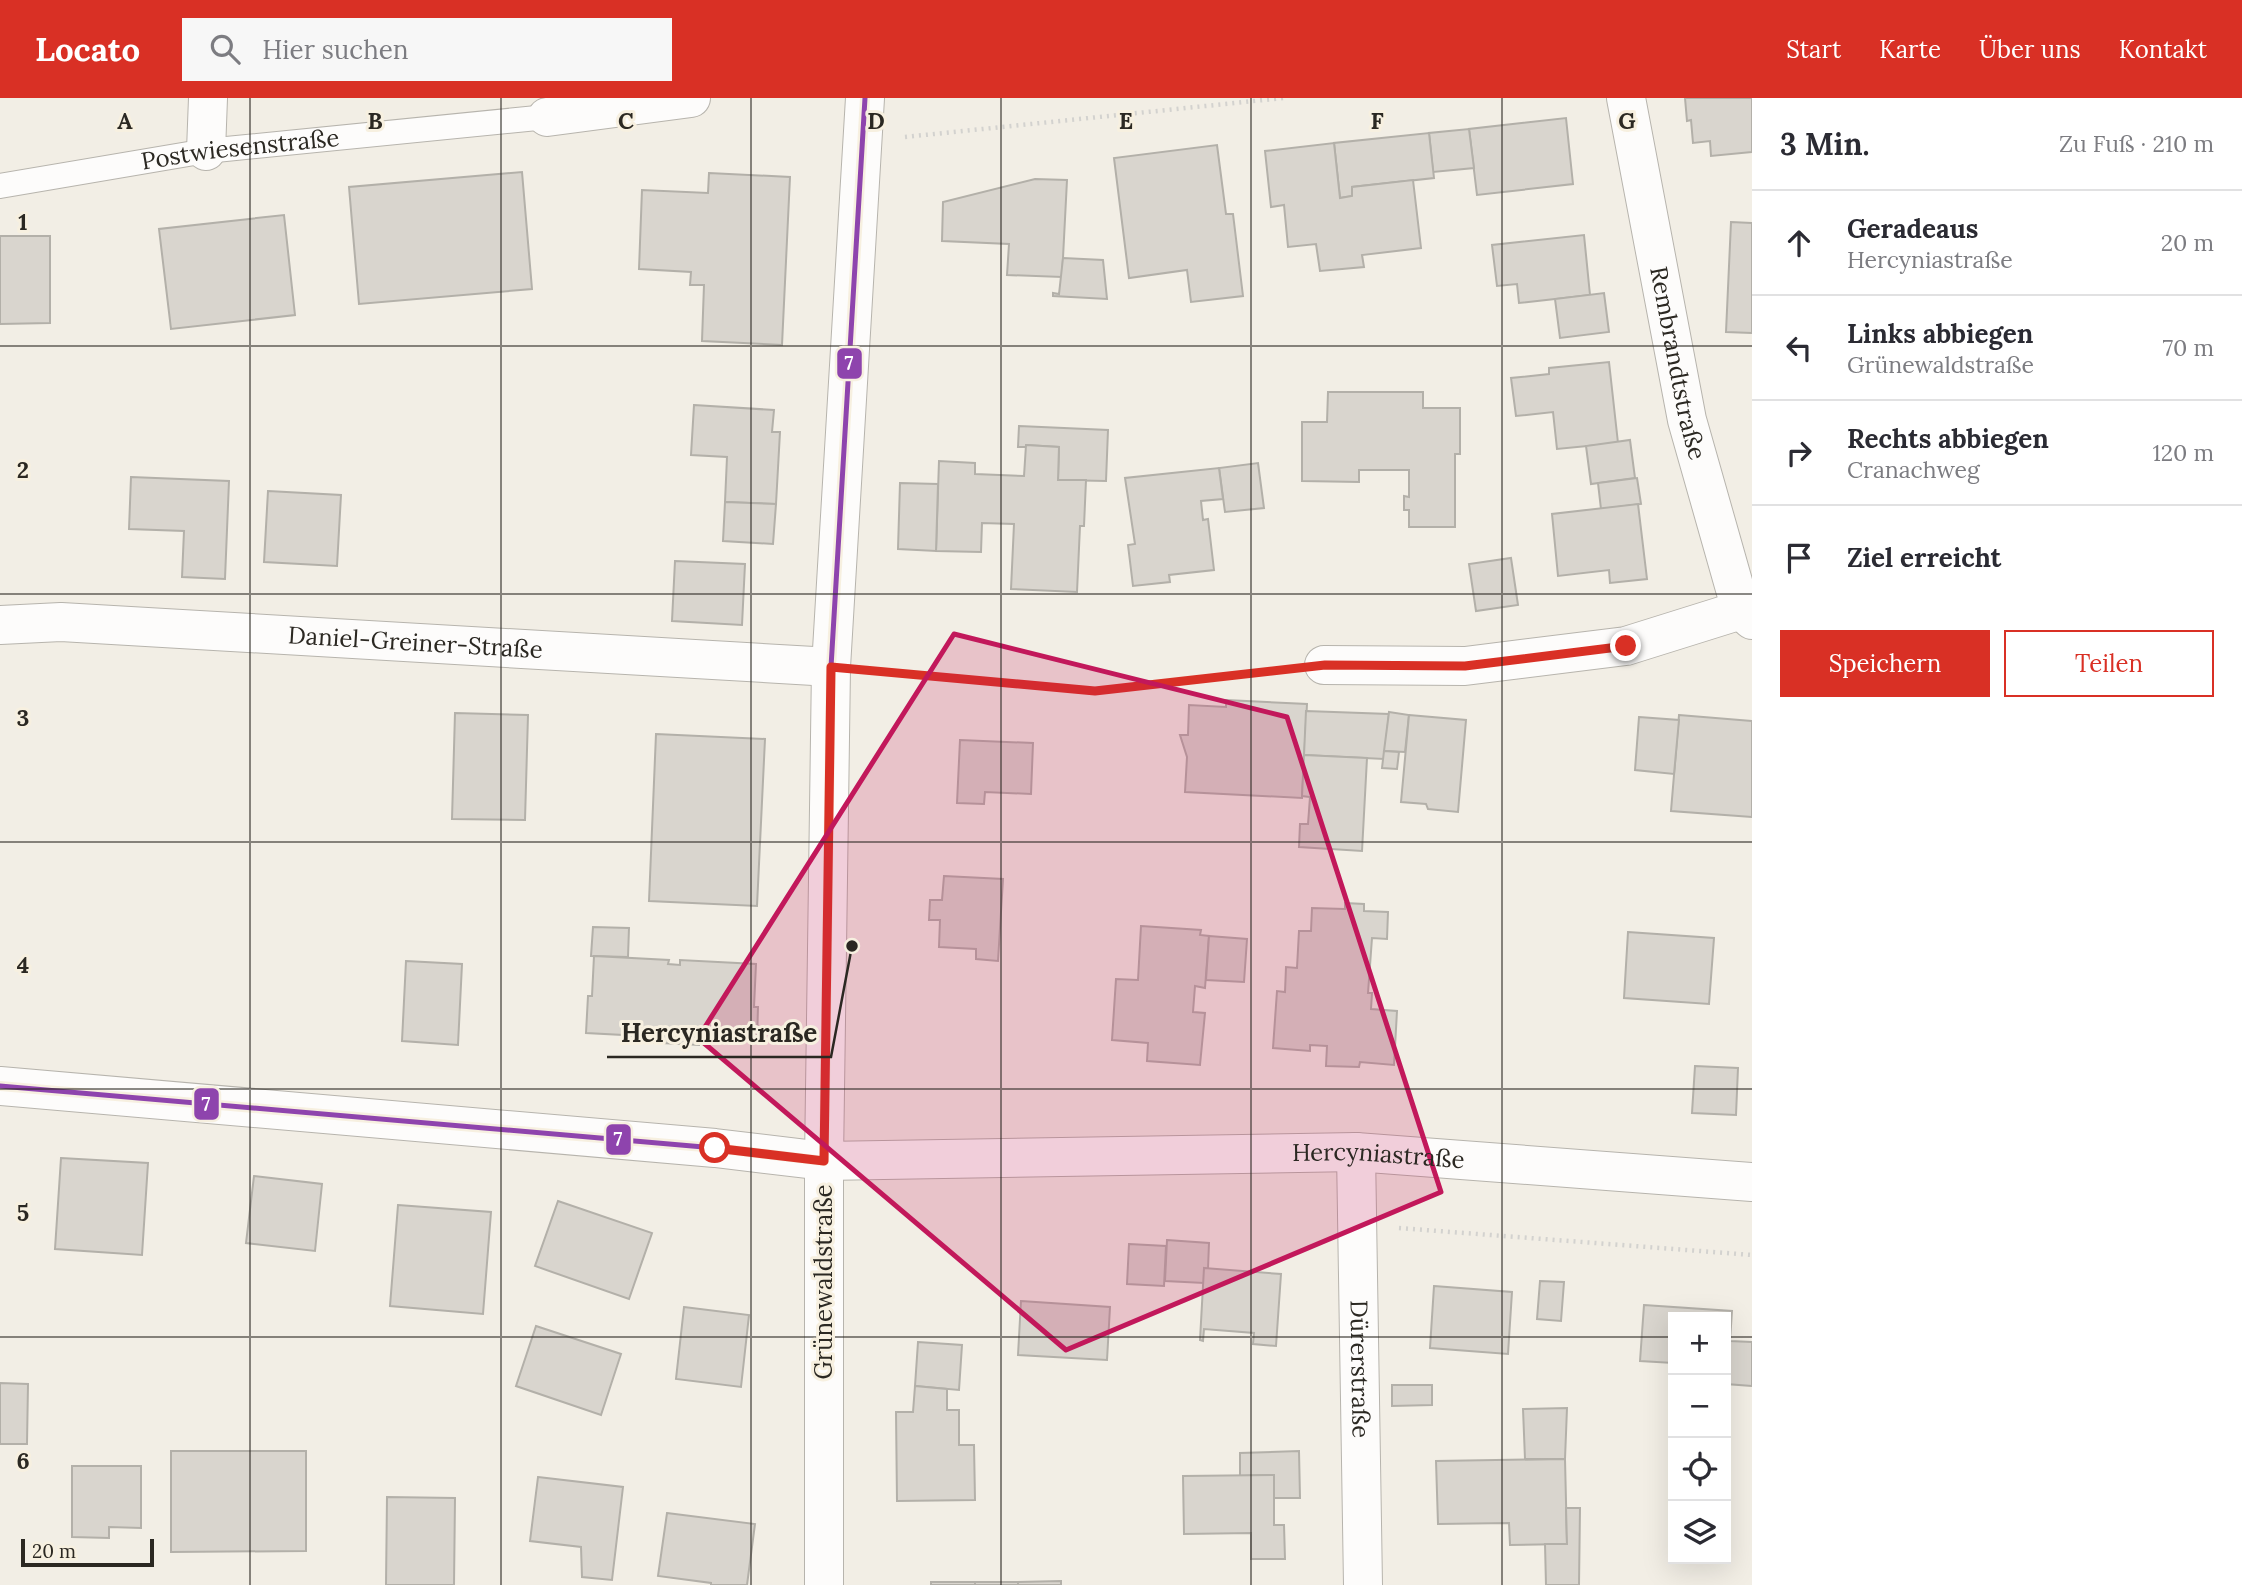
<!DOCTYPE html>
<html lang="de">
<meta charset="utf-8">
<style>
body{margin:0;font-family:Lora,serif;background:#f7f7f7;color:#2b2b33}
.controls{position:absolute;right:21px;bottom:21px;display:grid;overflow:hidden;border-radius:0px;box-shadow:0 7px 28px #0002}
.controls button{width:63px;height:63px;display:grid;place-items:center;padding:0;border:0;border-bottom:2px solid #e1e1e2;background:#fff;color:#2b2b33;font:35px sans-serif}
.scale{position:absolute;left:21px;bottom:18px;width:133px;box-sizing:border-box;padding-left:7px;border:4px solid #2b2822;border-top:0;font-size:19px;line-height:24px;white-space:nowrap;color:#2b2822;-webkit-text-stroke:5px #f7f0e0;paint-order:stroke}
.stop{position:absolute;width:21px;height:21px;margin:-16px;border:5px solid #d93025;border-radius:50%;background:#fff}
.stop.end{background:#d93025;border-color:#fff;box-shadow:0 2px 7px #0008}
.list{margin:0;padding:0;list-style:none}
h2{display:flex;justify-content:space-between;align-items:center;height:91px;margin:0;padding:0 28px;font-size:30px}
h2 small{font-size:23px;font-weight:400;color:#7c7c81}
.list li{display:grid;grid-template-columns:46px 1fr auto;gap:21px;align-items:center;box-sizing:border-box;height:105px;padding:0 28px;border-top:2px solid #e1e1e2}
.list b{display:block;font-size:26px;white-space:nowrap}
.list p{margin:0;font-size:23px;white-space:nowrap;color:#7c7c81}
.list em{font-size:23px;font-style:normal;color:#7c7c81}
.actions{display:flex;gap:14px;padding:21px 28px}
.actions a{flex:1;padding:16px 0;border:2px solid #d93025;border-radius:0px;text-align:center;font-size:24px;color:#d93025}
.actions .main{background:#d93025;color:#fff}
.icon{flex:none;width:38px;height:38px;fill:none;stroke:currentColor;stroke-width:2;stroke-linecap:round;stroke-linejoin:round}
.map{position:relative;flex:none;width:1752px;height:1487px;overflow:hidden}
header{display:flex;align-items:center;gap:42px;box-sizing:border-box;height:98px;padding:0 35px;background:#d93025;color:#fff}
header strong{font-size:33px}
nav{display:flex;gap:38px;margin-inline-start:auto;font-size:24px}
.search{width:490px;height:63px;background:#f7f7f7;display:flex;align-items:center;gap:18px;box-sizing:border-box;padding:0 24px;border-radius:0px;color:#7c7c81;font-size:26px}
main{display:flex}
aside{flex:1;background:#fff}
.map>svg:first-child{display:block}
.building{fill:#d9d5ce;stroke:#b3b0a9;stroke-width:2}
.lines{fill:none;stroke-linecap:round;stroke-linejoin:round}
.lane-casing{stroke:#b7b4ad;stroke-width:26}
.street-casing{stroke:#b7b4ad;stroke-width:40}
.path{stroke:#d3d2cf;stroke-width:4.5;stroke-dasharray:2 5;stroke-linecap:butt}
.lane{stroke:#fdfcfb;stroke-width:24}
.street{stroke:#fdfcfb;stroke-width:38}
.bus-1-casing{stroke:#f7f0e0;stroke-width:10}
.bus-1{stroke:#8e44ad;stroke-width:5}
.route{stroke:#d93025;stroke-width:9}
.marked{fill:#c2185b;fill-opacity:0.2;stroke:#c2185b;stroke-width:5;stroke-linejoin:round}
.grid{fill:none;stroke:#2b2822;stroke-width:2;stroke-opacity:0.55}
.labels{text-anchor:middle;stroke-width:6;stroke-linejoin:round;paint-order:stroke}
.street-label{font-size:24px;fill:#2b2822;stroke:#f7f0e0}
.grid-label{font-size:23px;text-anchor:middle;font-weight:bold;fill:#2b2822;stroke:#f7f0e0;stroke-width:6;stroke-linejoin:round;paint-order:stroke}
.leader{fill:none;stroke:#2b2822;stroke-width:2.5}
.callout-dot{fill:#2b2822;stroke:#f7f0e0;stroke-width:2.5}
.callout-label{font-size:26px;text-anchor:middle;font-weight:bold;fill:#2b2822;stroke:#f7f0e0;stroke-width:6;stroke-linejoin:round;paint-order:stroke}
.line-badge{stroke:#f7f0e0;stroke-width:2.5}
.badge-label{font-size:19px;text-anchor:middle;font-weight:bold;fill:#fff}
</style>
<header>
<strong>Locato</strong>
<div class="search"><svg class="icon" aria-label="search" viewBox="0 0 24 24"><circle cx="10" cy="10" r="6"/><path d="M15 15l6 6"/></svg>Hier suchen</div>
<nav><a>Start</a><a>Karte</a><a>Über uns</a><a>Kontakt</a></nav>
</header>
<main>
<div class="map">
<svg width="1752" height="1487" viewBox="0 0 1752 1487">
<rect width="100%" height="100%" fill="#f2eee5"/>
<g class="building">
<polygon points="1685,0 1752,0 1752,54 1711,58 1710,43 1693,45 1691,22 1687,23"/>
<polygon points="1566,20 1573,86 1477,97 1469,31"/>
<polygon points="1469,31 1474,70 1433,74 1429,35"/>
<polygon points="1429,35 1434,80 1352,89 1352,98 1340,100 1334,45"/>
<polygon points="1334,45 1340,100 1352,98 1352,89 1413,82 1421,150 1362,157 1364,169 1320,173 1316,146 1288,149 1284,107 1271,109 1265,53"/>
<polygon points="1217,47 1226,116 1233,116 1243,198 1191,204 1187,172 1129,180 1114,60"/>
<polygon points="522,74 532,191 359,206 349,89"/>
<polygon points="709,75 790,79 782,247 702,243 704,187 690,187 691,174 639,171 642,92 708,95"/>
<polygon points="1035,81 1067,82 1062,179 1007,177 1009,146 942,143 943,104"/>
<polygon points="284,117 295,217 171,231 159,131"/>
<polygon points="1731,124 1752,125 1752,235 1726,234"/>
<polygon points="1584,137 1590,197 1519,205 1517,186 1497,188 1492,147"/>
<polygon points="0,138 50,138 50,225 0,226"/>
<polygon points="1063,160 1103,162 1107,201 1053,198 1053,195 1059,196"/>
<polygon points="1604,195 1609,234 1560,240 1555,201"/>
<polygon points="1609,264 1618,345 1557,351 1553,314 1516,318 1511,280 1549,276 1549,270"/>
<polygon points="1328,294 1423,294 1423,310 1460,310 1460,356 1455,356 1455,429 1409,429 1409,412 1404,412 1404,398 1409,399 1409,372 1359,372 1359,384 1302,383 1302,324 1327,324"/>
<polygon points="694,307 774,312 772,334 780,334 776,406 725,404 727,359 691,357"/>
<polygon points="1019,328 1108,332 1106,383 1058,382 1059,349 1026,347 1026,349 1018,349"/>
<polygon points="1630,342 1635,380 1591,386 1586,348"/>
<polygon points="1026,347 1059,349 1058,382 1086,382 1084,428 1080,428 1077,494 1011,491 1014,426 982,425 981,454 936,453 939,363 975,365 975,376 1024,378"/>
<polygon points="1258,365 1264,410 1225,414 1219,370"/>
<polygon points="1219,370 1223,401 1201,403 1203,422 1208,421 1214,472 1169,477 1170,484 1133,488 1128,447 1135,446 1125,380"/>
<polygon points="131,379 229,383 225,481 182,479 184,433 129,431"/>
<polygon points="1637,380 1641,406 1601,411 1598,385"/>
<polygon points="900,385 938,386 936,453 898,451"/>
<polygon points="268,393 341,397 337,468 264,464"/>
<polygon points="725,404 776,406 773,446 723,443"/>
<polygon points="1638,406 1647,481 1610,485 1609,472 1558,478 1552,416"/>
<polygon points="1511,460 1518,507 1476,513 1469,466"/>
<polygon points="675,463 745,466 742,527 672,523"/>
<polygon points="1226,602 1307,606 1302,700 1185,694 1187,659 1180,637 1188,637 1189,607 1226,609"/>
<polygon points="1306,613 1389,616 1384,661 1304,657"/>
<polygon points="1389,614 1409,617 1405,654 1384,653"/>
<polygon points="455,615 528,617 525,722 452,721"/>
<polygon points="1409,617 1466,622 1458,714 1428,711 1426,706 1401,704"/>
<polygon points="1679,617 1752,623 1752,719 1671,713"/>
<polygon points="1639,619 1679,622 1674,676 1635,672"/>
<polygon points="656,636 765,641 757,808 649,803"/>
<polygon points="960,642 1033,645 1031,696 985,694 984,706 957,705"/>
<polygon points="1384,653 1399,654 1397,671 1382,670"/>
<polygon points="1304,657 1367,660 1362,753 1299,749 1300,726 1308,726 1310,699 1302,698"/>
<polygon points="944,778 1003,781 998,863 976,861 976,851 939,849 940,822 929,822 930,802 942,802"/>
<polygon points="1345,805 1364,806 1364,813 1388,814 1387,841 1372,840 1368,895 1372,895 1371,911 1397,913 1394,967 1360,964 1359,969 1326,968 1327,948 1310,947 1310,953 1273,950 1277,893 1285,894 1286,869 1297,870 1299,833 1311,833 1312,810 1345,811"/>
<polygon points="1141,828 1201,832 1200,837 1209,838 1205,890 1195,888 1193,914 1205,915 1200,967 1147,963 1148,945 1112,942 1116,881 1138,882"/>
<polygon points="593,829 629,830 628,859 591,858"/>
<polygon points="1628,834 1714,840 1709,906 1624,900"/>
<polygon points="1209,838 1247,841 1244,884 1206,882"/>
<polygon points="594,858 669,862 668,866 680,867 680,862 756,866 754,909 758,909 757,944 699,941 699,947 642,944 642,938 586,935 588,898 592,898"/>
<polygon points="406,863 462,866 458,947 402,943"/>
<polygon points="1695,968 1738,970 1736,1017 1692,1015"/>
<polygon points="61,1060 148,1065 142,1157 55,1151"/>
<polygon points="254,1078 322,1086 315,1153 246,1145"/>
<polygon points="558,1103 652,1135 629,1201 535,1168"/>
<polygon points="398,1107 491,1114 483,1216 390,1208"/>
<polygon points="1167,1142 1209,1145 1208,1171 1204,1170 1204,1185 1165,1183"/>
<polygon points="1129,1146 1166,1148 1164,1188 1127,1186"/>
<polygon points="1204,1170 1281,1176 1276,1248 1253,1246 1254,1235 1204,1231 1203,1243 1200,1242"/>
<polygon points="1540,1183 1564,1184 1561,1223 1537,1221"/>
<polygon points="1434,1188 1512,1194 1508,1256 1430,1250"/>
<polygon points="1021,1203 1110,1209 1107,1262 1018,1257"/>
<polygon points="1644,1207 1732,1213 1730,1243 1752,1244 1752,1288 1726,1286 1726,1219 1673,1219 1673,1265 1640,1263"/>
<polygon points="684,1209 749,1217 741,1289 676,1281"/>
<polygon points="536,1228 621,1256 601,1317 516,1288"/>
<polygon points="918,1244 962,1247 959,1292 915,1288"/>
<polygon points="0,1285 28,1286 27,1346 0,1346"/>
<polygon points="1392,1287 1432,1287 1432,1307 1392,1308"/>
<polygon points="915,1288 947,1291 947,1312 959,1312 959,1347 974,1347 975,1402 897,1403 896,1314 913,1314"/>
<polygon points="1567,1310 1565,1361 1525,1361 1523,1311"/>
<polygon points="171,1353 306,1353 306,1453 171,1454"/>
<polygon points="1299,1353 1300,1400 1274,1400 1274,1377 1240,1378 1240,1355"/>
<polygon points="1565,1361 1567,1446 1510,1447 1509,1425 1438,1426 1436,1363"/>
<polygon points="72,1368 141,1368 141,1430 109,1429 109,1440 72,1439"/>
<polygon points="1274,1377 1274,1427 1284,1427 1285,1461 1251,1461 1251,1435 1184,1436 1183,1378"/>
<polygon points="538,1379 623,1389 612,1482 582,1479 581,1449 530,1443"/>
<polygon points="387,1399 455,1400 454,1487 386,1487"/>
<polygon points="1566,1410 1580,1410 1579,1487 1546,1487 1545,1446 1567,1446"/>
<polygon points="667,1415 755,1426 747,1487 711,1487 711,1485 658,1478"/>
<polygon points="1061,1483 1061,1487 1018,1487 1018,1484"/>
<rect x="931" y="1484" width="44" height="3"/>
<rect x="975" y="1484" width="43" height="3"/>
</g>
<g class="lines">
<g class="lane-casing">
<g id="lane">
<path id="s1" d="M0,88l206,-35 341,-34"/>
</g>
</g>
<g class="street-casing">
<g id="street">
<path id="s2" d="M1626,0l61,322 54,190 11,10"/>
<polyline points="547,19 691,0"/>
<polyline points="206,53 208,0"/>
<path id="s3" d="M0,527l61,-3 770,45"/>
<polyline points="1324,567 1465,568 1626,548 1741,512"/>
<path id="s4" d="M0,988l715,62 109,13 532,-9 396,30"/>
<path id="s5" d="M1356,1054l7,433"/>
<polyline points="824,1487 824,1063 831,569 865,0"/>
</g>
</g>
<g class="path">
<polyline points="905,39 1283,0"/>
<polyline points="873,573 1095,593 1282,572"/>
<polyline points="1399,1130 1752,1157"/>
</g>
<use href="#lane" class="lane"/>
<use href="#street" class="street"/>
<g class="bus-1-casing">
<g id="bus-1">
<polyline points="0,988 715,1050 824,1063"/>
<polyline points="824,1063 831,569 865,0"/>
</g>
</g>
<use href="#bus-1" class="bus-1"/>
</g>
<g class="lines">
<polyline class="route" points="715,1050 824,1063 831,569 1095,593 1325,567 1465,568 1626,548"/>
</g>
<path class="marked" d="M954,536l333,83 154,475 -375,158 -368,-312z"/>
<path class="grid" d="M250,0v1487M501,0v1487M751,0v1487M1001,0v1487M1251,0v1487M1502,0v1487M0,248h1752M0,496h1752M0,744h1752M0,991h1752M0,1239h1673M1726,1239h26"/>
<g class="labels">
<g class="street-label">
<text dy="8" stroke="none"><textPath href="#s1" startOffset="243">Postwiesenstraße</textPath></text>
<text dy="8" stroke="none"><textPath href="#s2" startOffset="270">Rembrandtstraße</textPath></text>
<text dy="8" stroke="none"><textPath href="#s3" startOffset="416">Daniel-Greiner-Straße</textPath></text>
<text dy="8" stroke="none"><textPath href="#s4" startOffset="1382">Hercyniastraße</textPath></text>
<text transform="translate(824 1184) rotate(-90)" y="8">Grünewaldstraße</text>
<text dy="8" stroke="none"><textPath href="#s5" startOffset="217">Dürerstraße</textPath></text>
</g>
</g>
<g class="grid-label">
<text x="125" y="31">A</text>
<text x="375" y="31">B</text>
<text x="626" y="31">C</text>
<text x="876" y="31">D</text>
<text x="1126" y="31">E</text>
<text x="1377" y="31">F</text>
<text x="1627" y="31">G</text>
<text x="23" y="132">1</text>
<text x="23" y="380">2</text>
<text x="23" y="628">3</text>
<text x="23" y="875">4</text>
<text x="23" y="1123">5</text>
<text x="23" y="1371">6</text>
</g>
<path class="leader" d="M852 848L831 959H607"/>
<circle class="callout-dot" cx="852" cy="848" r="7"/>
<g class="callout-label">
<text x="719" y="944">Hercyniastraße</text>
</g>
<g class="line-badge">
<rect x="836" y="249" width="27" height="33" rx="7" fill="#8e44ad"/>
<rect x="193" y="989" width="27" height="34" rx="7" fill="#8e44ad"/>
<rect x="605" y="1025" width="27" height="33" rx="7" fill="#8e44ad"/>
</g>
<g class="badge-label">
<text x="849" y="272">7</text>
<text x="206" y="1013">7</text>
<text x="618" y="1048">7</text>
</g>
</svg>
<div class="controls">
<button>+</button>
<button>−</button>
<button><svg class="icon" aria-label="locate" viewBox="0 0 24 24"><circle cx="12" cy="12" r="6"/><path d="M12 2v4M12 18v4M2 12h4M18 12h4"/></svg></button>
<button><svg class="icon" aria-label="layers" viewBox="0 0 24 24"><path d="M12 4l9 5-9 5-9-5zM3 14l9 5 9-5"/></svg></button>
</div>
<div class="scale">20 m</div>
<div class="stop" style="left:715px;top:1050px"></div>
<div class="stop end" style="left:1626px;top:548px"></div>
</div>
<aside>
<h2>3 Min.<small>Zu Fuß · 210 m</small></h2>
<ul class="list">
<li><svg class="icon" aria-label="ahead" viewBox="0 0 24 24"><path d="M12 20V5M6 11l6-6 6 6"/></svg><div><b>Geradeaus</b><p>Hercyniastraße</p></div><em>20 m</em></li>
<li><svg class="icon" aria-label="left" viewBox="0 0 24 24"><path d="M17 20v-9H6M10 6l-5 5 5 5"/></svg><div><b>Links abbiegen</b><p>Grünewaldstraße</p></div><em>70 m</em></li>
<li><svg class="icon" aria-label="right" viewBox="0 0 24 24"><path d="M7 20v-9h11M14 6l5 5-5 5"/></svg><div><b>Rechts abbiegen</b><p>Cranachweg</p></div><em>120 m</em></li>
<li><svg class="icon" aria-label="arrive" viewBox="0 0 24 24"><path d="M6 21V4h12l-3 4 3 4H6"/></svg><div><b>Ziel erreicht</b></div></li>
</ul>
<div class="actions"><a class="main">Speichern</a><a>Teilen</a></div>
</aside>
</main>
